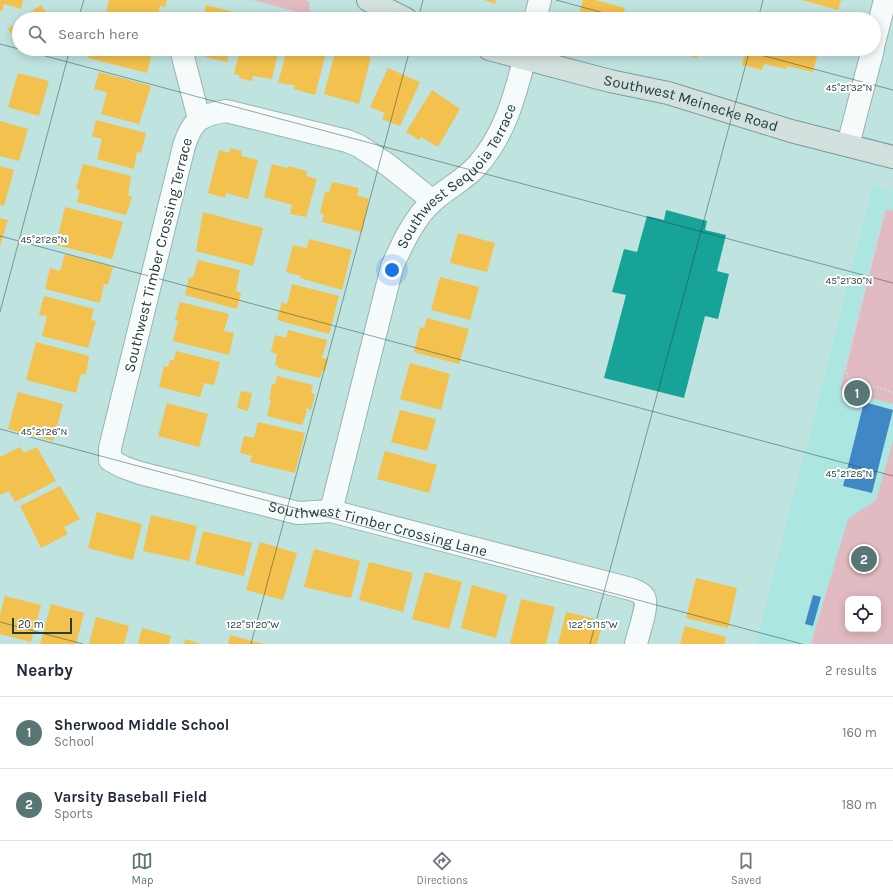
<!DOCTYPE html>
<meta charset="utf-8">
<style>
body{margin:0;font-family:Karla,sans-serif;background:#f6f6f7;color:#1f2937}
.controls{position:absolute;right:12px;bottom:12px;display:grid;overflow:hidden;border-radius:8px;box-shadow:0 2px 10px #0003}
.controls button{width:36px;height:36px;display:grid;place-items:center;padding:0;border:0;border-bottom:1px solid #e0e1e3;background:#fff;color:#1f2937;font:20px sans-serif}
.scale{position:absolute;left:12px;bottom:10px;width:60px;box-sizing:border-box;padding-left:4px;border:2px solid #213c3a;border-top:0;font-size:11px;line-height:14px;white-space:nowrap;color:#213c3a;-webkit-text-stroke:3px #fff;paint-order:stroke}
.you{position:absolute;left:392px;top:270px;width:14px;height:14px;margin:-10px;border:3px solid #fff;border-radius:50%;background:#1a73e8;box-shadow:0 0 0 6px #1a73e833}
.badge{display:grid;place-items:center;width:26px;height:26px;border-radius:50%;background:#587674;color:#fff;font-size:13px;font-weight:700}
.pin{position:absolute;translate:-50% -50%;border:2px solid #fff;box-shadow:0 1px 4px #0006}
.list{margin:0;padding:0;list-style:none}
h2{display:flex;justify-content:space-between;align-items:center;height:52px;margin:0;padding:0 16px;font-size:17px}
h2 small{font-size:13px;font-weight:400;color:#747a83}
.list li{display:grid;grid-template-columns:26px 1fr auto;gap:12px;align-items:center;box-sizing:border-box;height:72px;padding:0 16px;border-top:1px solid #e0e1e3}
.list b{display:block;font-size:15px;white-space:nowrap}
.list p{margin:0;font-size:13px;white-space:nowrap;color:#747a83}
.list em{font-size:13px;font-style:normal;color:#747a83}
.icon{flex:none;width:22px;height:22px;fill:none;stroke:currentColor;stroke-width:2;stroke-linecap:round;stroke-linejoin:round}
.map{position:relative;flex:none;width:893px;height:644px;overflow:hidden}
.search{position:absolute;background:#fff;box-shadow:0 2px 10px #0003;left:12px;right:12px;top:12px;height:44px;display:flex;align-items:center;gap:10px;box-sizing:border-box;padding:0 14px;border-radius:22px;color:#747a83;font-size:15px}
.sheet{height:196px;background:#fff}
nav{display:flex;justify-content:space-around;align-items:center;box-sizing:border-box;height:56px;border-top:1px solid #e0e1e3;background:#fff;font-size:11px;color:#747a83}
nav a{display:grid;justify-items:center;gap:2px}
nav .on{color:#587674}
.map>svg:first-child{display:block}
.built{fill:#ace6e1;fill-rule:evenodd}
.green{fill:#e2bac1;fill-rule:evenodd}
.homes{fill:#f2c14e}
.schools{fill:#3f88c5}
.public{fill:#17a398}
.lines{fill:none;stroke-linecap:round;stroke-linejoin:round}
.minor-casing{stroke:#98b4b1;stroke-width:24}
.major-casing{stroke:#7b9c99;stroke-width:24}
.path{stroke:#cdd8d7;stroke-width:2.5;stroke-dasharray:2 2;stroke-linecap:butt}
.minor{stroke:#f5fbfa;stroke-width:22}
.major{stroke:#d2e0de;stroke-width:22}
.ticks{fill:none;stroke:#213c3a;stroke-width:1;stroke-opacity:0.45}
.labels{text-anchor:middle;stroke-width:4;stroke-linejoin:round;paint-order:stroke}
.street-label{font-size:15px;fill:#213c3a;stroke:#fff}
.ticks-label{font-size:10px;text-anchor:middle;fill:#213c3a;stroke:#fff;stroke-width:4;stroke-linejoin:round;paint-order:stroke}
</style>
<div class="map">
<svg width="893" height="644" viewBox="0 0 893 644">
<rect width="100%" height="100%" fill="#bfe3df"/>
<path class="built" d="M873,186l20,5v453h-137zM848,599h30v30h-30z"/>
<g class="green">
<polygon points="253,0 306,0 310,3 309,10 337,19 324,19"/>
<polygon points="886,209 893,211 893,404 840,390"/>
<path d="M893,441v203h-82l37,-125 28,-19zM848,599h30v30h-30z"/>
</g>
<g class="homes">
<polygon points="0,0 23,0 21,9 4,4 2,11 0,11"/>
<polygon points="109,0 167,0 165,7 160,6 157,19 126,19 106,14"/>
<polygon points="484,0 496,0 495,4"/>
<polygon points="583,0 595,0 625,8 622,19 583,19 584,17 579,15"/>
<polygon points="802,0 841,0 838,10"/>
<polygon points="41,5 51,19 21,19"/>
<polygon points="206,5 238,13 237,19 203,19"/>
<polygon points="652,15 664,19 651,19"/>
<polygon points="19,21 19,44 8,29"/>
<polygon points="90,49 156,49 155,54 152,53 147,73 88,58"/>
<polygon points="207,49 230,49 227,62 205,57"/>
<polygon points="240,49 279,49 272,79 253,76 252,81 239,78 240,75 234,74"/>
<polygon points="287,49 308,51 308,49 327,49 315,95 294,89 294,85 278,83"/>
<polygon points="336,49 359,49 358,54 371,57 359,104 324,94"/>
<polygon points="667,49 699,49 697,58"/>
<polygon points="746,49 819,49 813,72 787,66 787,69 764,64 762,70 742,65"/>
<polygon points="388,68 420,82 400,126 382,119 385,113 370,107"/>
<polygon points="99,72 151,86 139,124 101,114 107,92 94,89"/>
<polygon points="18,73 49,81 39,116 8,107"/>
<polygon points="432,90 460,109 438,147 421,137 419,140 406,132"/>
<polygon points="96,120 146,133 141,153 137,152 134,169 97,159 102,139 92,136"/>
<polygon points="0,121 28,129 19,161 0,156"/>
<polygon points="230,148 242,151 241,156 258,160 248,199 226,193 225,198 208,193 219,150 229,153"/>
<polygon points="83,164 131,176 128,195 132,197 126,215 77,202 80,190 76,189"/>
<polygon points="272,164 287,168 287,172 288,166 307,171 306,176 317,179 306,217 290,214 292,205 264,197"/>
<polygon points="0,166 14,170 4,206 0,205"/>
<polygon points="332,182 359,188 357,195 369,199 362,232 322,222 324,214 320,213 325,192 329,193"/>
<polygon points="65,207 123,222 112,259 56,245"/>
<polygon points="203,212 263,228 253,266 196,251"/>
<polygon points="0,218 8,220 0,246"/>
<polygon points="458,233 495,243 487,272 450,263"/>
<polygon points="309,239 352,250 342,290 300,278 301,276 286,272 293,245 307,248"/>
<polygon points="65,254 113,267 108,285 104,284 100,303 45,289 50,268 60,271"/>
<polygon points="198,260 240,270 236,291 241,293 237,309 185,295 189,277 193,278"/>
<polygon points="440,277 479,287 470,320 431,310"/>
<polygon points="292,284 339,296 329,334 277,320 282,302 287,304"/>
<polygon points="44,296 94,309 91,320 96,321 88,348 42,336 47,316 39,315"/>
<polygon points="180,302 229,314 224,331 234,333 229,355 173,341 178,321 175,320"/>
<polygon points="427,318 469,329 459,364 414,352 420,327 424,328"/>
<polygon points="288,330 327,340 322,358 328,359 325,371 322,371 320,378 278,368 278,366 275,365 277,354 271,352 275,335 286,338"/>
<polygon points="36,342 89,356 86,375 81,374 76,393 26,380"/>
<polygon points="176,351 220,362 214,385 204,383 200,397 159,387 164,366 168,367 170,360 174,360"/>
<polygon points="410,363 450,374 441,410 400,399"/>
<polygon points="277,376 313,385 311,393 315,394 311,410 305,408 307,411 302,425 267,416 271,400 269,400 272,384 275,385"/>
<polygon points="241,391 252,393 248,411 237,408"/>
<polygon points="18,392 63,404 53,441 8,429"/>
<polygon points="167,403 208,414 199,447 158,436"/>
<polygon points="400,410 436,419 427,451 391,442"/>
<polygon points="258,422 305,433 295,473 250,462 252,456 240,453 244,436 254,438"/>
<polygon points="20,447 24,453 37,447 56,481 15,502 9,491 1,495 0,493 0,457"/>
<polygon points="385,451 437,465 429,493 377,479"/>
<polygon points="60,486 80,519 64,527 68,534 41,548 20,506"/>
<polygon points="97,512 142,524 133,560 88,548"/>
<polygon points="151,515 197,526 189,561 143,551"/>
<polygon points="203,531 252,543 244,576 195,564"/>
<polygon points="260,542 297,553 283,600 246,590"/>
<polygon points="314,549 360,561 351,598 304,587"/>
<polygon points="369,562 413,573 403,612 359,600"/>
<polygon points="425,572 462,582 449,629 412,619"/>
<polygon points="696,578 737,588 728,628 686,618"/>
<polygon points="472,585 507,595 496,638 461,628"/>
<polygon points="5,596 41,605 31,642 0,634 0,615"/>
<polygon points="521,599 555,607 546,644 510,644"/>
<polygon points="51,604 84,613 76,644 40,644"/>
<polygon points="566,612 596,619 601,629 597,644 558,644"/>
<polygon points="96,617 129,626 124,644 89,644"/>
<polygon points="685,626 726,637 724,644 680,644"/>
<polygon points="142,628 171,636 169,644 138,644"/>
<polygon points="230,635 264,644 228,644"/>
<polygon points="185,639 201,644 184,644"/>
</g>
<g class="schools">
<polygon points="864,402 893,410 872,493 843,486"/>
<polygon points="813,595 821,597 813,626 805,624"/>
</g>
<polygon class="public" points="666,210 707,221 705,230 726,235 717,271 729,274 718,319 705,316 684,398 604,378 626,295 612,292 624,249 637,252 647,216 664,220"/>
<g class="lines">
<g class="minor-casing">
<g id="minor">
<polyline points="535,19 540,0"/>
<polyline points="874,43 885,0"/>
<polyline points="181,49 199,119"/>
<polyline points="848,145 873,49"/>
<path id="s1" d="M433,201l-45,-36 -29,-19 -12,-5 -121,-30c-27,4 -34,10 -42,35l-74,302v12l13,7 17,6 158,40 33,-2 300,78c5,2 10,3 13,8 5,8 -6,37 -8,47"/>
<path id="s2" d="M331,511l61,-244c10,-23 23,-51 42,-67 14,-12 31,-21 43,-34 30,-34 39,-75 50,-117"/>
</g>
</g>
<g class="major-casing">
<g id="major">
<polyline points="368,0 406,19"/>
<path id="s3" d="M489,49l121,32 58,12 123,38 102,26"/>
</g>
</g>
<polyline class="path" points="890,186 845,369 849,379 853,381 893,392"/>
<use href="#minor" class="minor"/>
<use href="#major" class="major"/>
</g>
<path class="ticks" d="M556,0l70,19M78,19l6,-19M418,19l5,-19M758,19l5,-19M0,44l19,5M19,49l874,234M738,49l155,41M0,236l893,240M0,312l70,-263M0,429l802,215M0,622l83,22M251,644l159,-595M590,644l160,-595"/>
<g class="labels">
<g class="street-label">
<text dy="5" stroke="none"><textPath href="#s3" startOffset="209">Southwest Meinecke Road</textPath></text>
<text dy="5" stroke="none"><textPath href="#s2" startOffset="365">Southwest Sequoia Terrace</textPath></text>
<text transform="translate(158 255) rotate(-76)" y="5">Southwest Timber Crossing Terrace</text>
<text dy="5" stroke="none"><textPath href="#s1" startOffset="890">Southwest Timber Crossing Lane</textPath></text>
</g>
</g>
<g class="ticks-label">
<text x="849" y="91">45°21'32"N</text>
<text x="44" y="243">45°21'28"N</text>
<text x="849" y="284">45°21'30"N</text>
<text x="44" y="435">45°21'26"N</text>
<text x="849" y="477">45°21'28"N</text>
<text x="253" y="628">122°51'20"W</text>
<text x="593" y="628">122°51'15"W</text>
</g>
</svg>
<div class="controls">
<button><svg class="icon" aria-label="locate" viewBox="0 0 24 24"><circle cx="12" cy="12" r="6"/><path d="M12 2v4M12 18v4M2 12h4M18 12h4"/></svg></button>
</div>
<div class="scale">20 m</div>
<div class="you"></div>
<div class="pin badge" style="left:857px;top:393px">1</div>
<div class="pin badge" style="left:864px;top:559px">2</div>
<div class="search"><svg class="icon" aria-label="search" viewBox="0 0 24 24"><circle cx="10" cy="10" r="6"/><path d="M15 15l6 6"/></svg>Search here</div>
</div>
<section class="sheet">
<h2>Nearby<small>2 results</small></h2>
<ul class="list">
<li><span class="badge">1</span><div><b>Sherwood Middle School</b><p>School</p></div><em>160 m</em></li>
<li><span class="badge">2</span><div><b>Varsity Baseball Field</b><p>Sports</p></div><em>180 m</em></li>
</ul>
</section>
<nav>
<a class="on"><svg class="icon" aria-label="map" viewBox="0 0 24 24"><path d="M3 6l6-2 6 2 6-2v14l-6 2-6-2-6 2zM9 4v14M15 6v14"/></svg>Map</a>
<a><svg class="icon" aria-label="directions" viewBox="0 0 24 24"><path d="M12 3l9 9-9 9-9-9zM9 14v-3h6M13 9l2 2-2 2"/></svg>Directions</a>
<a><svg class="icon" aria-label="saved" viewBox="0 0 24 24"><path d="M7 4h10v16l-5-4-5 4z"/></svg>Saved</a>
</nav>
